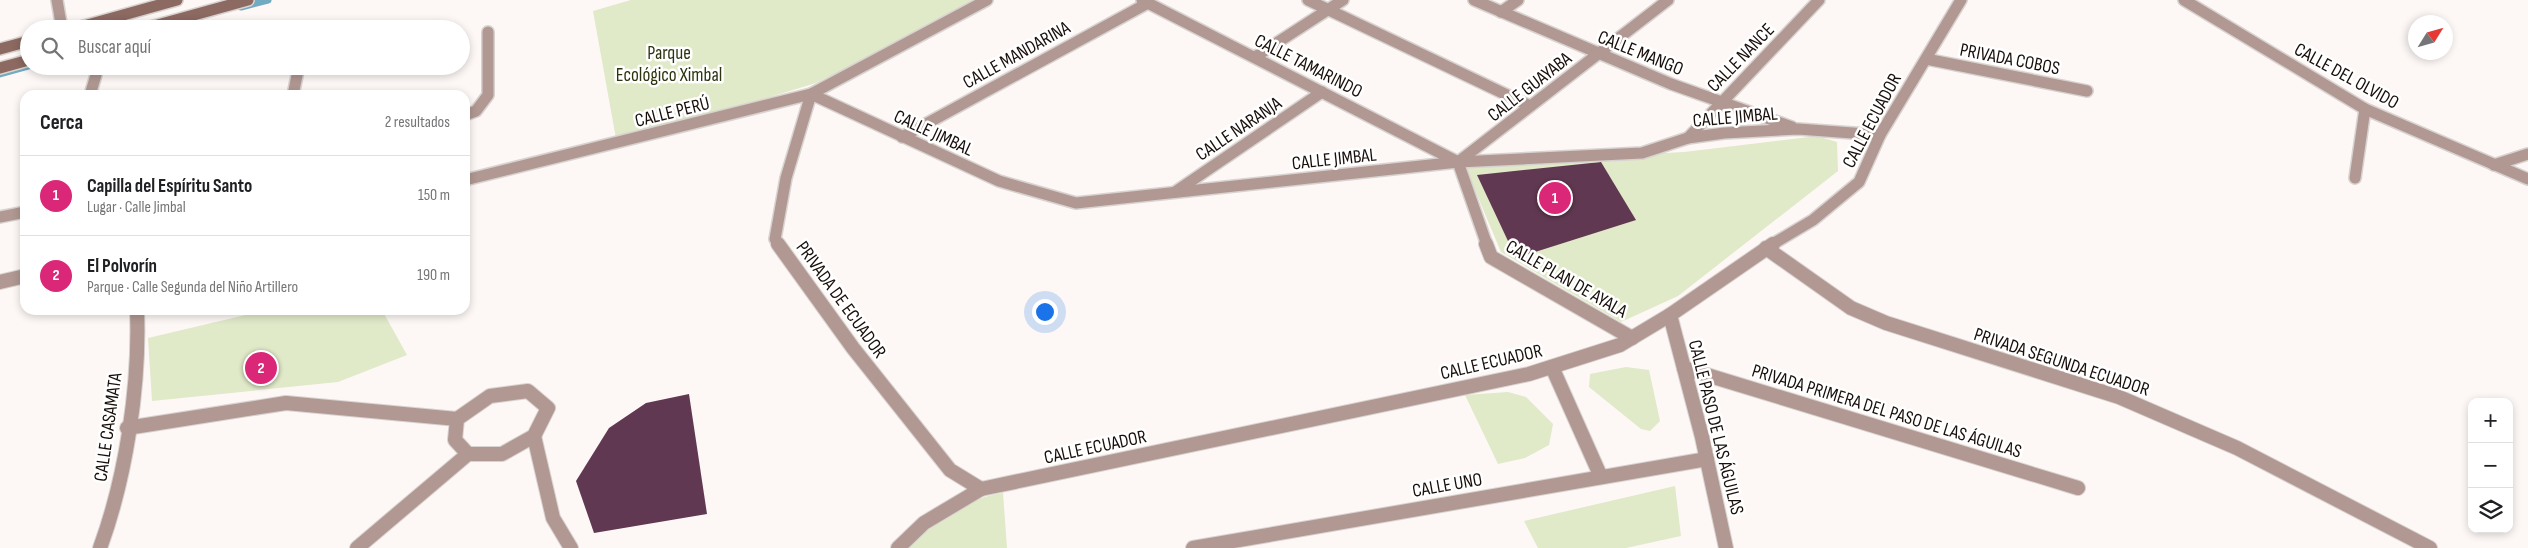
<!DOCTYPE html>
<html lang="es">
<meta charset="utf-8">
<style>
body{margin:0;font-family:"Sofia Sans Condensed",sans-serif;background:#f2f2f2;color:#202124}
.controls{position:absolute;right:15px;bottom:15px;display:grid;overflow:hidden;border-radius:10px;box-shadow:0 2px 8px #0003}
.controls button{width:45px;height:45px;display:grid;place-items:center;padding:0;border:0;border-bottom:1px solid #e0e0e0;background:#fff;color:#202124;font:25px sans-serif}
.compass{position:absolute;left:2408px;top:15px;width:45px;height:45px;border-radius:50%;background:#fff;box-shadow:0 2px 8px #0003;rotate:53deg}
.you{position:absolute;left:1044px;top:311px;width:18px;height:18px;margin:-12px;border:4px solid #fff;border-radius:50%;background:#1a73e8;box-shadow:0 0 0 8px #1a73e833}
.badge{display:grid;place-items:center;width:32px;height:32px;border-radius:50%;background:#db2777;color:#fff;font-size:16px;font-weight:700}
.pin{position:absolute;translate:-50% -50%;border:2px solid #fff;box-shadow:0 1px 5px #0006}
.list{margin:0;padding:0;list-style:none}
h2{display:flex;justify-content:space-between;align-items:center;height:65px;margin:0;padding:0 20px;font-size:21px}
h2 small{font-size:16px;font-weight:400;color:#757577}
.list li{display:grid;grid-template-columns:32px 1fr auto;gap:15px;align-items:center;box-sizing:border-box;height:80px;padding:0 20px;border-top:1px solid #e0e0e0}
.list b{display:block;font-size:19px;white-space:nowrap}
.list p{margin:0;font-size:16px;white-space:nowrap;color:#757577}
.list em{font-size:16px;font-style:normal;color:#757577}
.icon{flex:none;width:28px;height:28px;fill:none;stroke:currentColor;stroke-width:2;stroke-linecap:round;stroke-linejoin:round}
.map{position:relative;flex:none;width:2528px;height:548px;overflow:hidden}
.search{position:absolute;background:#fff;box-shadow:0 2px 8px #0003;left:20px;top:20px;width:450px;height:55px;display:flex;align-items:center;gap:12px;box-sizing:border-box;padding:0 18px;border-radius:28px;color:#757577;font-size:19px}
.panel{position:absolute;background:#fff;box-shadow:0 2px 8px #0003;left:20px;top:90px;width:450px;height:225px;border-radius:15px}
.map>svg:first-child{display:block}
.green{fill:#e0e9c8}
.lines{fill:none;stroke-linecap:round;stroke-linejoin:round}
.stream{stroke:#70abc1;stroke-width:7}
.building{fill:#613852}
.minor-far1-casing{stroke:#d8d3d0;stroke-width:14}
.minor-casing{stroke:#d8d3d0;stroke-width:16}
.tertiary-far1-casing{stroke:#d8d3d0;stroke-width:14}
.tertiary-casing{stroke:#d8d3d0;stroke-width:16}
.secondary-casing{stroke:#d8d3d0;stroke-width:14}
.minor-far1{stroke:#b19892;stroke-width:11}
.minor{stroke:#b19892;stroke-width:14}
.tertiary-far1{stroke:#b19892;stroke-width:11}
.tertiary{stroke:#b19892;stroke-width:14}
.secondary{stroke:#8c6961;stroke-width:11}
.labels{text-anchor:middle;stroke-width:5;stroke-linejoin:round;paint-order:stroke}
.park-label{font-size:19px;fill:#2d350f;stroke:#fff}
.street-label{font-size:19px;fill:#180f0b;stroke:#fff}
</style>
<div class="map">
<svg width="2528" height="548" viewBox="0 0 2528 548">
<rect width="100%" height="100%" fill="#fdf8f5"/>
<g class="green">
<polygon points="631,0 981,0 816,83 617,144 593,11"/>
<polygon points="1817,136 1837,142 1838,171 1678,296 1621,322 1501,252 1464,164 1684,152"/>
<polygon points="382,310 407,355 338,382 152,401 148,338 262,311"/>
<polygon points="1626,367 1649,370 1660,421 1650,431 1641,429 1589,387 1590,374"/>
<polygon points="1508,392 1526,397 1553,424 1549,445 1525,458 1498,464 1465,395"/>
<polygon points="1675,486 1681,536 1626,548 1538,548 1524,521"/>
<path d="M1003,493l4,55h-99c26,-26 57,-50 95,-55z"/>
</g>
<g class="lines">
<g class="stream">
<polyline points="241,7 268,0"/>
<polyline points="0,74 29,66"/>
</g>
</g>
<g class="building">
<polygon points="1601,162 1636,220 1516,258 1477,175"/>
<polygon points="689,394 707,514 594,533 576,481 609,428 646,403"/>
</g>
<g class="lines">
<g class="minor-far1-casing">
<g id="minor-far1">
<polyline points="57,0 62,29"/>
<polyline points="1142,0 1458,162"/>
<polyline points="1308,0 1530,106"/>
<polyline points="1474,0 1671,84 1792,127"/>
<polyline points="2184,0 2365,109 2528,179"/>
<polyline points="1501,12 1518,0"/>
<polyline points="1255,57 1343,0"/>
<polyline points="1926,59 2087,91"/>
<polyline points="90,95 96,75"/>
<polyline points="293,95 299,66"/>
<polyline points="465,115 476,111 488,95 488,32"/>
<polyline points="902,137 1148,3"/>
<polyline points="1688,138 1819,0"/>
<polyline points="1458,162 1668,0"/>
<polyline points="1458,162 1487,245"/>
<polyline points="2494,165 2528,154"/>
<polyline points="2355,178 2365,109"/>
<polyline points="465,180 811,94 987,0"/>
<polyline points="1175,192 1322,92"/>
<polyline points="0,217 25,212"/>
<polyline points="779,245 775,239 786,178 811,94 999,181 1076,203 1458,162 1642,153 1688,138 1724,133 1798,129 1880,135"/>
</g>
</g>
<g class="minor-casing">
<g id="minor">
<polyline points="778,244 853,348 950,470 981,489"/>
<polyline points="1486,244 1491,257 1632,338"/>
<polyline points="1766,248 1851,308 1886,323 2119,397 2237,448 2430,548"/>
<polyline points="0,282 25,276"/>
<polyline points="1670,315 1702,437 1726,548"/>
<polyline points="1552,367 1601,477"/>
<polyline points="1684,368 2078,488"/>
<polygon points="528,391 548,408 534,436 502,454 468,454 455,440 457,419 490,396"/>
<polyline points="127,428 286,403 457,419"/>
<polyline points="534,436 553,518 571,548"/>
<path d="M100,548c26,-71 40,-163 37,-238"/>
<polyline points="357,548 468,454"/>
<polyline points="1193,548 1707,459"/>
</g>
</g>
<g class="tertiary-far1-casing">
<polyline id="tertiary-far1" points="1771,245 1813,220 1859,182 1880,135 1961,0"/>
</g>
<g class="tertiary-casing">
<polyline id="tertiary" points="898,548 924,523 981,489 1529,374 1620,345 1670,315 1773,244"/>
</g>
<g class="secondary-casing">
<g id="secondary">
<polyline points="73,29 177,0"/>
<polyline points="143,29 248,0"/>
<polyline points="0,49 29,41"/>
<polyline points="0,68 29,60"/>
</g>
</g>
<use href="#minor-far1" class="minor-far1"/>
<use href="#minor" class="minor"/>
<use href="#tertiary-far1" class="tertiary-far1"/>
<use href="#tertiary" class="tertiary"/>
<use href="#secondary" class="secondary"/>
</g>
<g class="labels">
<g class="park-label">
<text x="669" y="59">Parque<tspan x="669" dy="22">Ecológico Ximbal</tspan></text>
</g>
<g class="street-label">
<text transform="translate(1641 52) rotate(22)" y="7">CALLE MANGO</text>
<text transform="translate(1016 54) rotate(-29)" y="7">CALLE MANDARINA</text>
<text transform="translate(1740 57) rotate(-46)" y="7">CALLE NANCE</text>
<text transform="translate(2010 58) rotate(11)" y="7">PRIVADA COBOS</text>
<text transform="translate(1309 65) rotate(27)" y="7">CALLE TAMARINDO</text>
<text transform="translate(2347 75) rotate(29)" y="7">CALLE DEL OLVIDO</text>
<text transform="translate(1529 86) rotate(-38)" y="7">CALLE GUAYABA</text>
<text transform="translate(672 111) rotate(-14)" y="7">CALLE PERÚ</text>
<text transform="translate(1735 116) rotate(-5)" y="7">CALLE JIMBAL</text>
<text transform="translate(1871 120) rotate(-62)" y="7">CALLE ECUADOR</text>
<text transform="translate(1238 128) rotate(-34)" y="7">CALLE NARANJA</text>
<text transform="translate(934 132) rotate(25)" y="7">CALLE JIMBAL</text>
<text transform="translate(1334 158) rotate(-6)" y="7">CALLE JIMBAL</text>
<text transform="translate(1567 278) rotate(30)" y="7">CALLE PLAN DE AYALA</text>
<text transform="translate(842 299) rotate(54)" y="7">PRIVADA DE ECUADOR</text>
<text transform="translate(1491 361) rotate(-13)" y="7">CALLE ECUADOR</text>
<text transform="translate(2062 361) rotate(18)" y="7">PRIVADA SEGUNDA ECUADOR</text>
<text transform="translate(1887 410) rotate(17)" y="7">PRIVADA PRIMERA DEL PASO DE LAS ÁGUILAS</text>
<text transform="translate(107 427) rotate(-82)" y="7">CALLE CASAMATA</text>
<text transform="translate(1717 427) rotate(76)" y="7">CALLE PASO DE LAS ÁGUILAS</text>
<text transform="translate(1095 446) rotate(-12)" y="7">CALLE ECUADOR</text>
<text transform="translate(1447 484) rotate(-10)" y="7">CALLE UNO</text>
</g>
</g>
</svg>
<div class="controls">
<button>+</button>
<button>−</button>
<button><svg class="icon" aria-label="layers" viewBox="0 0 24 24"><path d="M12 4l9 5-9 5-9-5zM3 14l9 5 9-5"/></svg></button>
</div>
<svg class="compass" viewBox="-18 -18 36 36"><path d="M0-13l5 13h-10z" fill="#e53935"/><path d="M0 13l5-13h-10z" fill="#757577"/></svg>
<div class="you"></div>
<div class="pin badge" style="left:1555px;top:198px">1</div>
<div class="pin badge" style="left:261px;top:368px">2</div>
<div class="search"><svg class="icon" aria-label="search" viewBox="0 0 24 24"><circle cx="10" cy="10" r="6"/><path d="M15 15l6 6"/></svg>Buscar aquí</div>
<section class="panel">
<h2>Cerca<small>2 resultados</small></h2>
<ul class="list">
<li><span class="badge">1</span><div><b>Capilla del Espíritu Santo</b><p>Lugar · Calle Jimbal</p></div><em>150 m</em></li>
<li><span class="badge">2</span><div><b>El Polvorín</b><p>Parque · Calle Segunda del Niño Artillero</p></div><em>190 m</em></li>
</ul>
</section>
</div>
